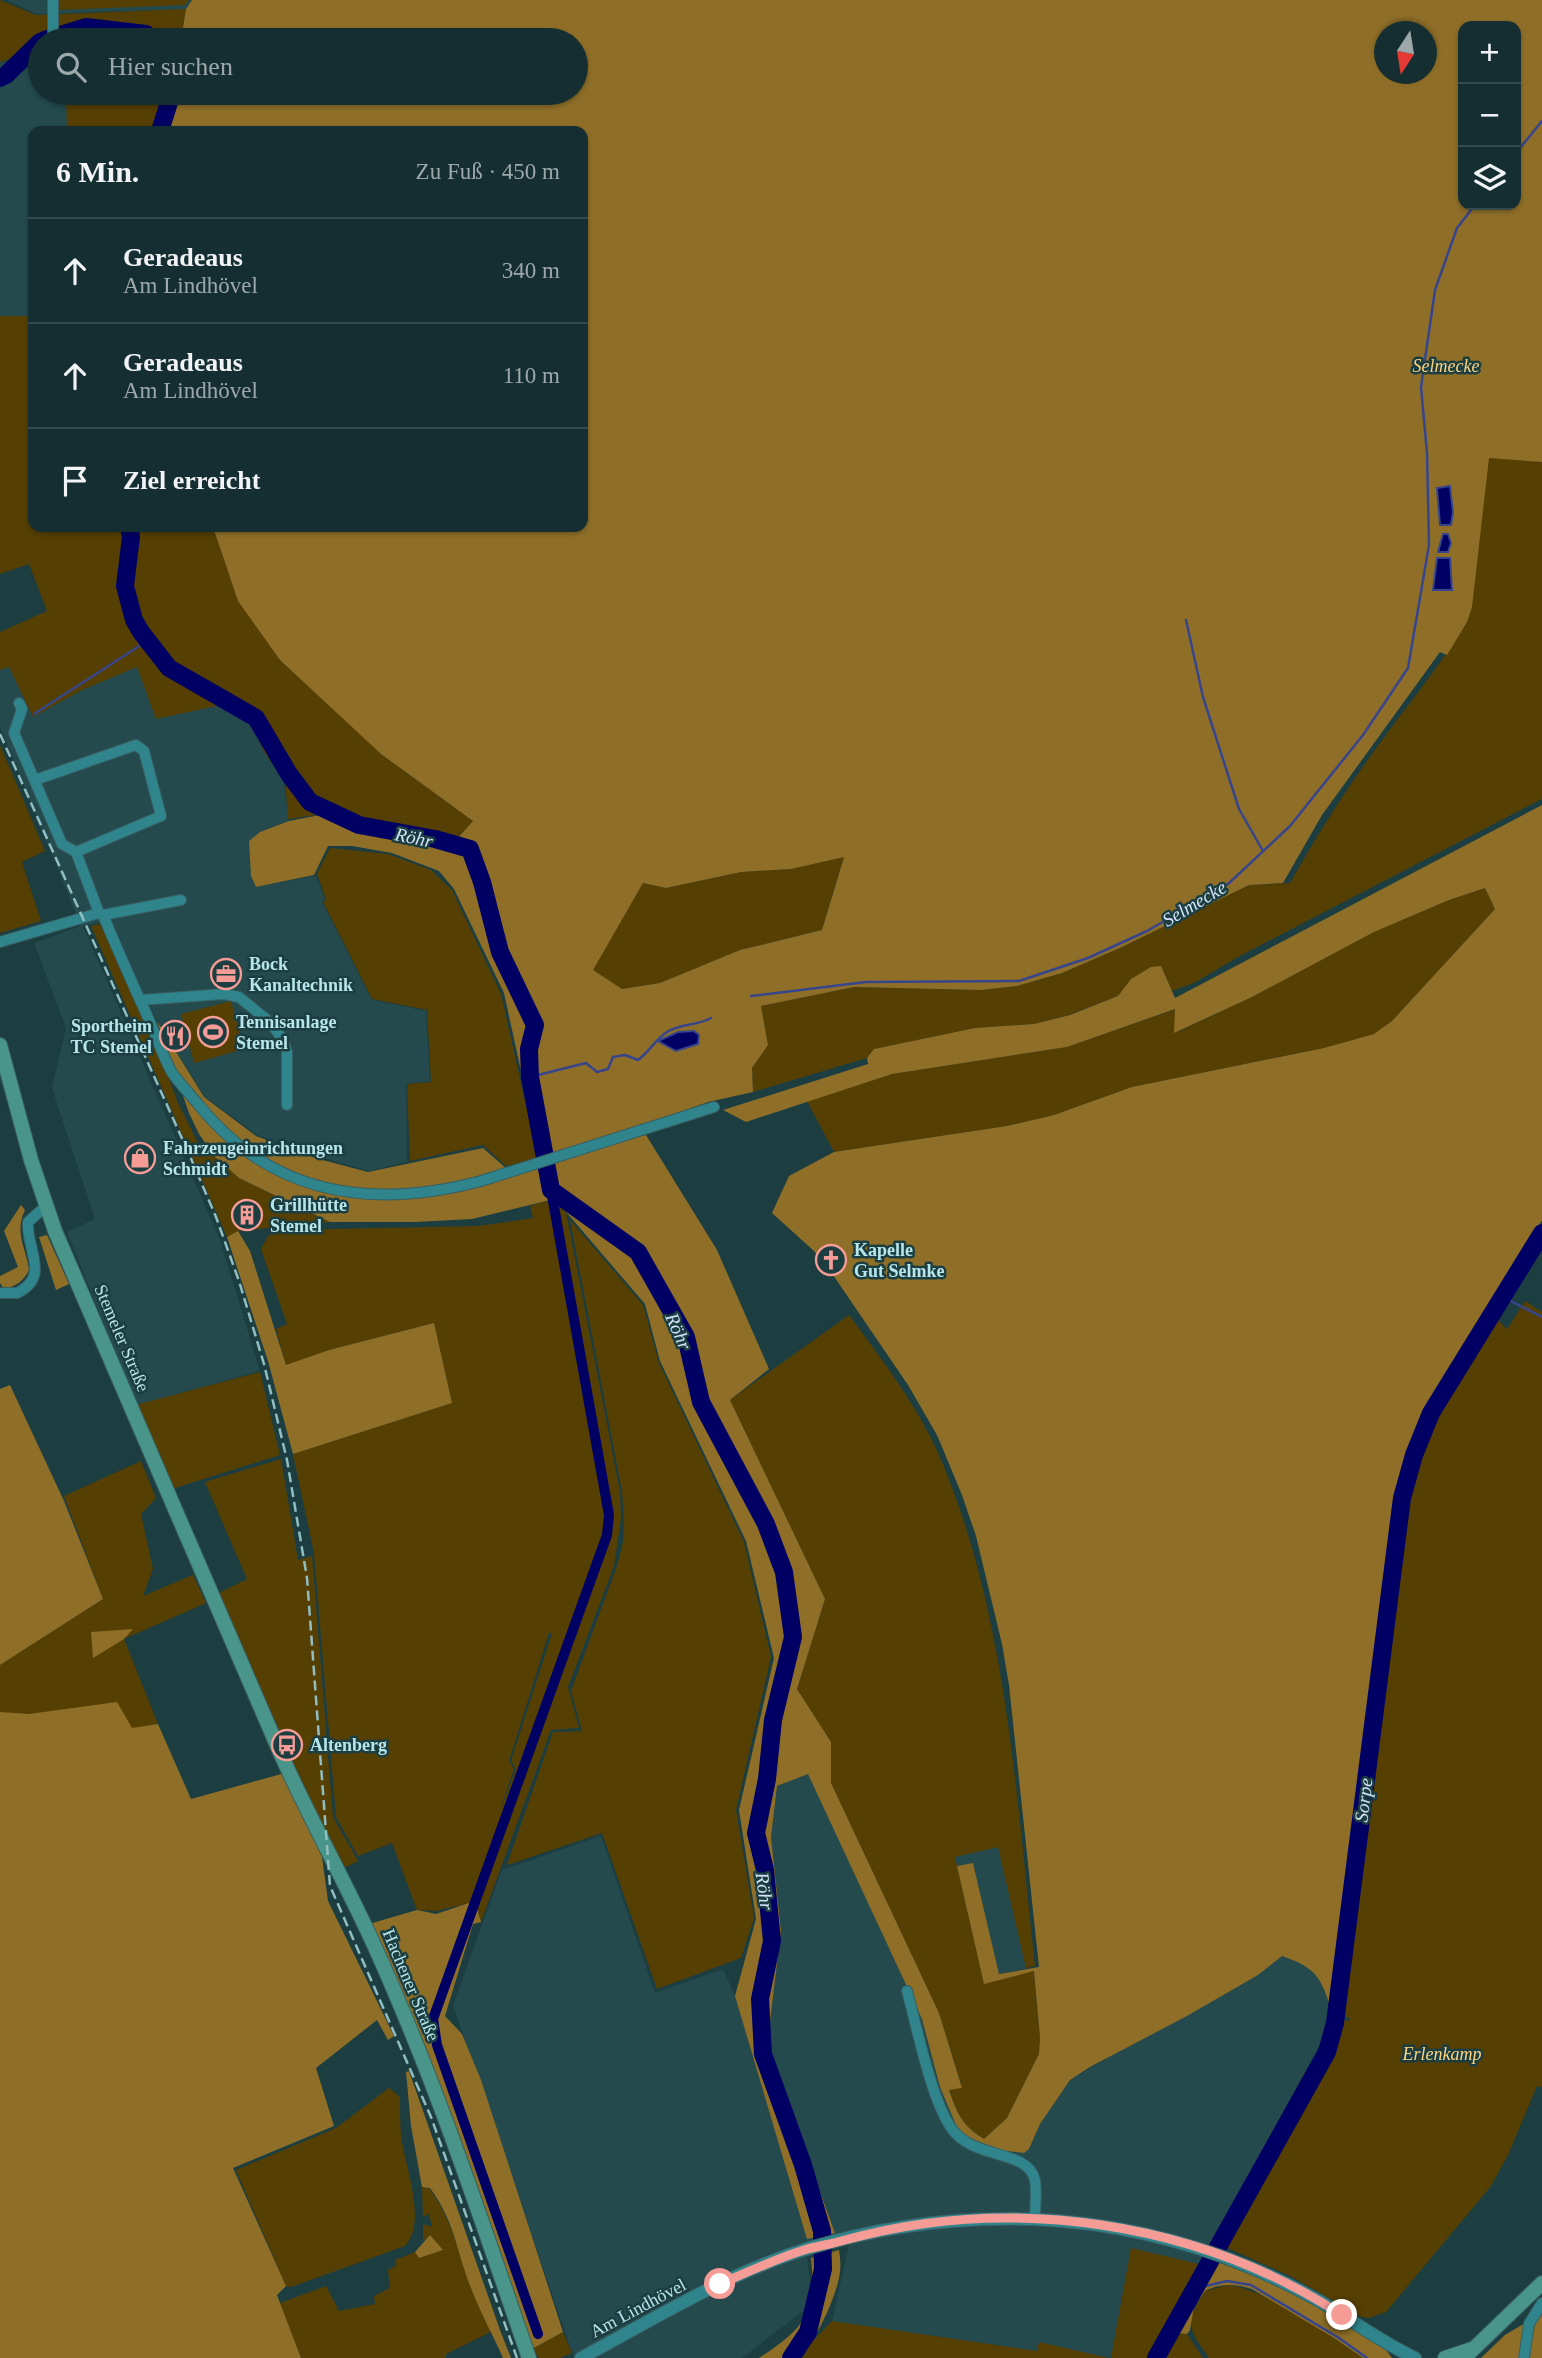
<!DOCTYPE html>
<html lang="de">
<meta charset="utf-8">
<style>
body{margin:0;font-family:"Times New Roman",serif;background:#223a3d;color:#f1f3f6}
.controls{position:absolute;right:21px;top:21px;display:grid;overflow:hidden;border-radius:14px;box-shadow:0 2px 5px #0004}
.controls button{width:63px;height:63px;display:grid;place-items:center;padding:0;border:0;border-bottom:2px solid #344a4d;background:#152e31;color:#f1f3f6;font:35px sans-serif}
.compass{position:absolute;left:1374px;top:21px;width:63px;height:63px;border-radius:50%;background:#152e31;box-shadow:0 2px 5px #0004;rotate:192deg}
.stop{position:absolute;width:21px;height:21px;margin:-16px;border:5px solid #f59c96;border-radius:50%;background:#fff}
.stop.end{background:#f59c96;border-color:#fff;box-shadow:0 2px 7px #0008}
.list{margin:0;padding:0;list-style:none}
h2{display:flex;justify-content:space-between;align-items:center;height:91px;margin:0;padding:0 28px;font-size:30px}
h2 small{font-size:23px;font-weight:400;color:#9da8ab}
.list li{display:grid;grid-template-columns:46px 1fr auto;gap:21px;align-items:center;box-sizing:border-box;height:105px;padding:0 28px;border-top:2px solid #344a4d}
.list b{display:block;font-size:26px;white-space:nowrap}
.list p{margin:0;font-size:23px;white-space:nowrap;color:#9da8ab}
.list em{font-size:23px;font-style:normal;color:#9da8ab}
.icon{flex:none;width:38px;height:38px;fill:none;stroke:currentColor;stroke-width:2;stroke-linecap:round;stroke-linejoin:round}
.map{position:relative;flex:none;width:1542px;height:2358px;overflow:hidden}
.search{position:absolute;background:#152e31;box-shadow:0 2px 5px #0004;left:28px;top:28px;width:560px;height:77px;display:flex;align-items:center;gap:18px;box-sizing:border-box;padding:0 24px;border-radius:38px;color:#9da8ab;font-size:26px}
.panel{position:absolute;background:#152e31;box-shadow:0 2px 5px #0004;left:28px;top:126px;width:560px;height:406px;border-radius:14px}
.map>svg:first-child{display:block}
.built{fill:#244a4e}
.green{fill:#563f02;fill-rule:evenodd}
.forest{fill:#8f6f28;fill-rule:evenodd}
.water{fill:#000064;stroke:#37458c;stroke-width:2}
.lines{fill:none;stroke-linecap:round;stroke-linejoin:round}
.stream{stroke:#37458c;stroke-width:2.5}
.canal{stroke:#000064;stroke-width:10}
.river{stroke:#000064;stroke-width:18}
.minor-casing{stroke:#375e62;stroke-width:12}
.tertiary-casing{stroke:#375e62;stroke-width:14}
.secondary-casing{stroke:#375e62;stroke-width:16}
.minor{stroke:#30848b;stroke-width:10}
.tertiary{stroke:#30848b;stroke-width:12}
.secondary{stroke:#4a9589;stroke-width:14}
.rail{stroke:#91bec2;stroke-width:2.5;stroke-dasharray:10 5;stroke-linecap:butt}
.route{stroke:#f59c96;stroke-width:9}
.labels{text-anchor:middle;stroke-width:5;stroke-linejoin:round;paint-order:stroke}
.park-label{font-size:18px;font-style:italic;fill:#fdd37f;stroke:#1c3e41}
.poi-label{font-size:18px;font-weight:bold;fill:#b6e6eb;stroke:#1c3e41;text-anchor:start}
.street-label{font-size:18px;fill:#b6e6eb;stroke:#1c3e41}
.water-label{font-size:19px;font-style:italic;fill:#d5e3fc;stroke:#1c3e41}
</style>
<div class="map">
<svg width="1542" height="2358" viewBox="0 0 1542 2358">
<rect width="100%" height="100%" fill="#1c3e41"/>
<g class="built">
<polygon points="6,0 192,0 186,9 38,14"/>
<polygon points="40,52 40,93 66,93 67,131 33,131 33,316 0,316 0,63"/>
<polygon points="9,666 33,716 82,690 137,667 156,719 221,705 252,725 265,754 283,779 289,821 260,832 249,841 251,876 256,887 316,876 325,900 322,902 372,1000 426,1011 430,1081 406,1084 407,1162 369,1171 310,1154 257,1135 204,1096 139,990 110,921 83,926 220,1240 260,1371 137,1405 67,1232 95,1219 52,1088 66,1028 34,943 81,926 0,727 0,670"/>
<polygon points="808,1773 922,2019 940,2087 1029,2149 1040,2124 1070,2080 1118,2052 1187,2016 1258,1975 1282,1956 1302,1963 1314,1971 1323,1987 1334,2017 1203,2265 1131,2248 1111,2358 1039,2343 1038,2351 832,2321 849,2245 807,2257 811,2290 807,2308 742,2358 574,2358 453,2005 502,1870 601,1836 655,1993 723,1969 735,1996 807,2238 835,2232 771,2056 769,2030 781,1931 771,1837 776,1787"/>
<polygon points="998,1847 1026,1968 999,1974 973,1863 957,1866 955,1857"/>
</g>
<g class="green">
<polygon points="0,0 36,15 186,9 181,40 40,40 40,51 0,62"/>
<polygon points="57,0 189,0 185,5 57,10"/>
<polygon points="66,93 174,93 168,131 67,131"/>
<path d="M1463,205l59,255 20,2v337l-304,158 -44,26 -22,8 -11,-25 -30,13 -13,17 -49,19 -35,9 -59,4 -101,21 -7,9 -114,34 -1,-24 16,-23 -7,-39 93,-19 127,3 36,-4 45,-13 60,-26 127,-62 41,-2c24,-42 49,-83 77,-122 33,-47 70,-90 100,-139z"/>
<polygon points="0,316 33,316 33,527 213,527 238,601 381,754 473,821 457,839 330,813 288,819 285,779 265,754 252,725 221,705 156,719 137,667 82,690 33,717 9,667 0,670 0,632 47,611 29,564 0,574"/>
<polygon points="0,745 45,851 22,862 41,921 0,933"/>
<polygon points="330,848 388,854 431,870 452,890 501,994 538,1159 506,1166 483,1145 410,1161 407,1084 431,1082 427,1010 372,999 323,902 326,900 317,874"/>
<polygon points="844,856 822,930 740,950 660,983 622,989 592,970 643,883 666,888 741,872 791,869"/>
<polygon points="1485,888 1495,909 1392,1021 1375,1034 1324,1048 1132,1087 1054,1115 1007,1126 834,1152 807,1101 892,1074 1067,1047 1176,1009 1175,1033 1252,997 1374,932 1449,900"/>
<polygon points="100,924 152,1033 178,1103 202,1151 214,1156 239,1178 330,1222 239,1231 227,1237 91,926"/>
<polygon points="231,1001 244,1049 194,1063 181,1014"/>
<path d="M555,1199l11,13 54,280 1,27 -7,47 -46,121 11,41 -28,2 -70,192 -6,-20 -39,9 -19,-1 -25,-67 -34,13 -22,-39 -22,-264 -21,-99 159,-51 -18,-80 -105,27 -43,16 -10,-37 11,-5 -26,-75 7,-13 18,-6 192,-4 49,-7 6,-1 -3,-12zM549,1633h3l-41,128 5,8 -18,47 16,-47 -5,-8z"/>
<polygon points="570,1220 643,1305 659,1363 744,1542 771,1657 736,1810 754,1918 741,1958 657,1989 602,1833 507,1865 553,1732 582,1731 571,1691 617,1566 623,1542 624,1520 622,1491"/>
<polygon points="1525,1301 1542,1312 1542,2087 1537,2086 1508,2155 1491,2186 1386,2312 1369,2318 1361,2317 1292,2277 1223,2246 1337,2018 1349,2021 1349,2018 1338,2014 1404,1499 1417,1455 1434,1414 1495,1317 1507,1329"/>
<path d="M849,1315c34,46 71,94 93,147 66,159 74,335 93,504l-9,2 -28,-121 -43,10 29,126 50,-12 6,66 -1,17 -32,64 -23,21c-22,-13 -27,-26 -35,-50l13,-2 -23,-74 -108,-230v-41l-34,-53 28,-90 -95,-199z"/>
<polygon points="260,1372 280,1455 172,1489 136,1405"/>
<polygon points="281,1459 298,1560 312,1556 333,1817 358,1861 344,1868 315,1811 217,1594 247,1579 205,1482"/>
<polygon points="141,1461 156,1498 141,1514 153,1569 143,1596 193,1575 206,1603 124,1639 158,1724 132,1729 0,1712 0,1665 103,1599 64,1496"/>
<path d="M389,2088l11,9c0,13 0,26 1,38 3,29 27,87 4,111l-114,41 -5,-1 -50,-116 100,-42z"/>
<path d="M422,2187l7,1c24,33 28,62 42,99 5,15 13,30 20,45l-45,22v4h-145l-21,-55 46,-17 13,25 36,-7 -1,-8 16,-8 -2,-18 8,-4 -1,-6 20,-8 5,6 11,-23 -8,6v-17l9,3 -3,-13 -6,3z"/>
<polygon points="1131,2248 1203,2265 1158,2358 1111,2358"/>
<path d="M1227,2285c36,2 104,51 136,73h-154c-21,-30 -25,-34 -4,-67z"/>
<polygon points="832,2321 1037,2351 1039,2342 1109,2358 801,2358 811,2343"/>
<polygon points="563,2332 572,2353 560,2358 539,2358 532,2349"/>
<polygon points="1176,2333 1187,2334 1203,2358 1161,2358"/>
</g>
<g class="forest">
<path d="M192,0h1350v462l-53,-4 -17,149 -5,15 -20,33 -7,-3 -118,163 -39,68 -34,2 -127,62 -60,26 -45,13 -36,4 -127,-3 -93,19 7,39 -16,23 1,24 -45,10 -79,29 -89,27 -36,-165 -50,-104 -15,-18 -47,-18 -40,-7h-24l-14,29 -58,12 -5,-11 -2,-35 11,-9 29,-11 41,-8 127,26 16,-18 -92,-67 -101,-94 -42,-59 -25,-74h370v-396h-415l6,-38h402v-53h-395l5,-31zM1463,26h53v179h-53zM1384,32h42v42h-42zM844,857l-22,73 -82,20 -80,33 -38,6 -29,-19 50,-87 23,5 75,-16 50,-3z"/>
<path d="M1542,805v415l-113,191 -17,42 -13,46 -65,518c-13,-36 -13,-48 -52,-61l-24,19 -71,41 -97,51 -20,13 -30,44 -11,25 -5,4 -34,-4 -25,-13 -9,-11 -16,-38 -18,-68 -114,-245 -31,12 -6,51 10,94 -12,99 2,26 64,177 -28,6 -72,-243 21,-77 -17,-109 35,-152 -28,-117 -86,-180 -15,-57 -90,-105 -83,20 -57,3h-85l-91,-44 -25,-22 -15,-22 -10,-21 -32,-92 47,76 52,39 59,22 53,14 115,-24 24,21 139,-34 71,115 52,119 -39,31 95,199 -28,90 34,53v41l108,230 23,75 -13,2c8,23 13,36 35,49l23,-21 32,-64 1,-17 -6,-66 -50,13 -27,-118 16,-3 26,111 40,-7 -30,-282 -7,-41 -26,-108 -14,-41 -25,-60 -29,-50 -77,-113 -17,-21 -42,-38 17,-37 45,-24 173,-26 47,-11 78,-28 192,-39 50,-14 18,-13 103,-112 -10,-21 -36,12 -75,32 -122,65 -78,36 1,-24 -108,38 -175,27 -146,48 -23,-12 145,-46 -1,-6 7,-9 101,-21 59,-4 36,-9 48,-19 13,-17 20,-12 10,-1 14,32z"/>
<path d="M21,1205l4,5c-11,23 1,37 4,60 -6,12 -13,16 -25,19l-4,-6v-7l18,-9 -14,-36z"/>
<polygon points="238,1231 250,1251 286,1365 329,1350 434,1323 452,1403 293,1454 268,1361 227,1237"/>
<polygon points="47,1235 69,1284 56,1290 39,1237"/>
<polygon points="10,1385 64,1501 103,1599 0,1665 0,1389"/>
<polygon points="133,1629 124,1639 93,1658 91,1632"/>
<polygon points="117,1702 132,1728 158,1724 191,1799 285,1773 322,1857 328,1901 394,2036 388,2040 377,2020 316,2068 334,2126 233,2168 286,2286 277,2295 301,2358 0,2358 0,1712 29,1714"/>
<polygon points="475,1901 481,1922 473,1924 445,2016 462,2034 481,2080 563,2332 532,2349 369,1924 417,1910 436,1914"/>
<path d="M409,2071l91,259 11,28h-8c-10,-23 -23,-46 -32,-70 -15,-38 -16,-66 -41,-100l-8,-1 -11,-61 -5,-54z"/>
<polygon points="430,2235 443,2250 419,2258 415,2252"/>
<path d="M839,2250c1,7 2,15 1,22 -4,28 -23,63 -39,86h-42c45,-29 58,-45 52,-100z"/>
<path d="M1212,2260l62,23 51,27 61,40 6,8h-29l-29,-20 -82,-49c-16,-5 -32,-6 -47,2l-11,16 -4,23 -3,4 -11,-1z"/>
<polygon points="1542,2313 1542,2358 1481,2358 1505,2335"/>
</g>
<g class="water">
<polygon points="1450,486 1453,512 1451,525 1440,525 1437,488"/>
<polygon points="1443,534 1448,534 1451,543 1448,552 1438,552"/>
<polygon points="1437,558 1450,558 1452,590 1433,590"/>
<polygon points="694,1031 699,1035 698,1044 676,1051 658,1041 678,1032"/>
</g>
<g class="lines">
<g class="stream">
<polyline points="1516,153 1542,121"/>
<polyline points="1186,620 1203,697 1239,809 1263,851"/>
<polyline points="34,714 147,641"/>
<polyline points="751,996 866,982 1019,981 1088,958 1147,931 1228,884 1290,826 1363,735 1408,668 1429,545 1427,453 1421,387 1435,290 1457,228 1475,205"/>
<path d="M530,1077l56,-14 11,9 11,-3 5,-12 12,-2 13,5c11,-8 18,-21 29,-28 14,-9 30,-6 44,-14"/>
<polyline points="1503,1297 1542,1317"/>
<polyline points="1193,2289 1227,2281 1251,2285 1339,2338 1367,2358"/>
</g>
<polyline class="canal" points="538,2334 437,2045 433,2019 607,1535 609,1515 551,1190"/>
<g class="river">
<polyline points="44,40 86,27 146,34 153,40"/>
<polyline points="0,78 6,75 40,42"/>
<polyline points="160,131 172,93"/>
<polyline points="129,527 131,537 125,586 134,620 141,632 169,668 256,718 289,774 310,802 359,825 435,839 470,849 482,882 500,952 535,1025 529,1049 530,1077 551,1190 638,1252 686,1337 701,1402 766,1524 784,1572 793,1637 773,1720 767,1779 756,1833 765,1870 772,1941 760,1999 763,2054 803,2165 822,2231 823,2269 808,2332 791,2358"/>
<polyline points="1156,2358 1327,2052 1335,2023 1402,1498 1414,1455 1431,1413 1542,1233"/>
</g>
<g class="minor-casing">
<g id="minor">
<polyline points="53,0 53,40"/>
<polyline points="19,703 22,709 14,733 62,844 76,852 99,913"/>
<polyline points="35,780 136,745 144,751 161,816 76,852"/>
<path d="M103,915c15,36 31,72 47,107 7,16 13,34 21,49 7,11 18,22 27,33 74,92 173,106 283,77l233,-74"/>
<polyline points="0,942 99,913 103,915 181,900"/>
<polyline points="140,1000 224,994 239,997 271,1023 283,1040 287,1052 287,1105"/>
<path d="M0,1293h17c34,-16 9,-44 11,-71l18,-16"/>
<path d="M907,1991c10,36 24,109 45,138 22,31 76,20 83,51 2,12 0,25 0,38"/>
<polyline points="1524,2358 1529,2324 1542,2303"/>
</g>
</g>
<g class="tertiary-casing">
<path id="tertiary" d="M581,2358c73,-39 145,-84 225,-109 149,-45 302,-41 446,19 28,12 55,25 81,41 27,17 52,35 82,49"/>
</g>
<g class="secondary-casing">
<g id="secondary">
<path d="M0,1045l31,115 24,71 224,519c29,66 65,129 95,195 61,134 107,274 155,413"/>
<polyline points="1445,2358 1472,2349"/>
<polyline points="1464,2358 1542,2283"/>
</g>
</g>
<use href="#minor" class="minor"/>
<use href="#tertiary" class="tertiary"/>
<use href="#secondary" class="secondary"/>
<polyline class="rail" points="0,734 189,1154 216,1217 239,1281 264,1364 287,1460 307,1578 330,1886 431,2117 517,2358"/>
</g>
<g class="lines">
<path class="route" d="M720,2284c28,-12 55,-25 84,-34 13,-4 28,-6 41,-10 166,-46 352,-19 497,75"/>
</g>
<defs>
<g id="office-ring" transform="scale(1.575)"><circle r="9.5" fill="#1c3e41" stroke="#f59c96" stroke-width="1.5"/><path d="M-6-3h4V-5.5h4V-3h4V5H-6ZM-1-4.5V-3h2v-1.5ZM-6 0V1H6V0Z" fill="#f59c96"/></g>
<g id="stadium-ring" transform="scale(1.575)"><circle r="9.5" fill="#1c3e41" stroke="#f59c96" stroke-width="1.5"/><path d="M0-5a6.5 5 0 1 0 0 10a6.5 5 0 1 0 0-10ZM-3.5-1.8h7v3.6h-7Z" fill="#f59c96"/></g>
<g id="restaurant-ring" transform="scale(1.575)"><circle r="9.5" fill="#1c3e41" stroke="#f59c96" stroke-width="1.5"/><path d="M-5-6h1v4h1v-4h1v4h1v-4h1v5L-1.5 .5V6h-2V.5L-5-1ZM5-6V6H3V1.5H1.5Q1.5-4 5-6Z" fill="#f59c96"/></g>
<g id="shop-ring" transform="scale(1.575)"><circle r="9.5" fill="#1c3e41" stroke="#f59c96" stroke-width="1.5"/><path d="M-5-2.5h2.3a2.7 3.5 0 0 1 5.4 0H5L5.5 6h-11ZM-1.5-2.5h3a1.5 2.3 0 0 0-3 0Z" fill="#f59c96"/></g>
<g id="building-ring" transform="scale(1.575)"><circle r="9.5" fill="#1c3e41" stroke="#f59c96" stroke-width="1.5"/><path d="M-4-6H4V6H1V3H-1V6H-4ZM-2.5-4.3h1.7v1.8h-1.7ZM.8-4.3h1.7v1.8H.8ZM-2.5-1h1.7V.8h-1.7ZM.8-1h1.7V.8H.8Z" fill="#f59c96"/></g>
<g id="church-ring" transform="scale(1.575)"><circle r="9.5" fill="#1c3e41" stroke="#f59c96" stroke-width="1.5"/><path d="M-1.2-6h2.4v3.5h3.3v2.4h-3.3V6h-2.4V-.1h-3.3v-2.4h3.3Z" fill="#f59c96"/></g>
<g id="bus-ring" transform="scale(1.575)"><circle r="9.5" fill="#1c3e41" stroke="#f59c96" stroke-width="1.5"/><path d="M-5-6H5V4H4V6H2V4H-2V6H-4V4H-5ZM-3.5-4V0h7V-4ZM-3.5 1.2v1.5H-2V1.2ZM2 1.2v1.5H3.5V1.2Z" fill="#f59c96"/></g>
</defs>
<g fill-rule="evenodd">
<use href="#office-ring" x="226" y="974"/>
<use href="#stadium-ring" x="213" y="1032"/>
<use href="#restaurant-ring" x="175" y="1036"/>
<use href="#shop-ring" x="140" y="1158"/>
<use href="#building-ring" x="247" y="1215"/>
<use href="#church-ring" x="831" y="1260"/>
<use href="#bus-ring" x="287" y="1745"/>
</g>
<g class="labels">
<g class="park-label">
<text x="1446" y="372">Selmecke</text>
<text x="1442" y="2060">Erlenkamp</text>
</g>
<g class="poi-label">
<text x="249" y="970">Bock<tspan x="249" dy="21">Kanaltechnik</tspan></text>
<text x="236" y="1028">Tennisanlage<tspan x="236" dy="21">Stemel</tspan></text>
<text x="152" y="1032" text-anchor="end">Sportheim<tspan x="152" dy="21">TC Stemel</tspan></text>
<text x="163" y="1154">Fahrzeugeinrichtungen<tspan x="163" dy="21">Schmidt</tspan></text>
<text x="270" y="1211">Grillhütte<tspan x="270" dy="21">Stemel</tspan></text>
<text x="854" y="1256">Kapelle<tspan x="854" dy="21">Gut Selmke</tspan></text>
<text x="310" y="1751">Altenberg</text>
</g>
<g class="street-label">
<text transform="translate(122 1338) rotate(67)" y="6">Stemeler Straße</text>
<text transform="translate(411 1985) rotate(67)" y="6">Hachener Straße</text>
<text transform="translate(638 2308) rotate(-28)" y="6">Am Lindhövel</text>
</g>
<g class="water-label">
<text transform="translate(414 837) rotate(12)" y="7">Röhr</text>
<text transform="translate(1194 903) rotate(-31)" y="7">Selmecke</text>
<text transform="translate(679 1331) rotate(66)" y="7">Röhr</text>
<text transform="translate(1363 1800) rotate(-83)" y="7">Sorpe</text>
<text transform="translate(765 1891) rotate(82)" y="7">Röhr</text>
</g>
</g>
</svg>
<div class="controls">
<button>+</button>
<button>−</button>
<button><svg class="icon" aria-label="layers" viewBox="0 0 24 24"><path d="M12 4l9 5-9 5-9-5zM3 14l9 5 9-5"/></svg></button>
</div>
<svg class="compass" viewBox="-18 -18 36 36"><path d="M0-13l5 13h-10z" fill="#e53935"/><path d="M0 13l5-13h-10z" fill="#9da8ab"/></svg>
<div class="stop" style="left:720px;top:2284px"></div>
<div class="stop end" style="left:1342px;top:2315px"></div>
<div class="search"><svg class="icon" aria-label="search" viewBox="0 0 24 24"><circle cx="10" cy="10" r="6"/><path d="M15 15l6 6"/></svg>Hier suchen</div>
<section class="panel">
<h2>6 Min.<small>Zu Fuß · 450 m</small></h2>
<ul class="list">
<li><svg class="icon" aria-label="ahead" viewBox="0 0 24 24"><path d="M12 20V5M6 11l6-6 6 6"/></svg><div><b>Geradeaus</b><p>Am Lindhövel</p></div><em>340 m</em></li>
<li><svg class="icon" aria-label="ahead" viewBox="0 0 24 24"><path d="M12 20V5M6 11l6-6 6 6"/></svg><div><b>Geradeaus</b><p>Am Lindhövel</p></div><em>110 m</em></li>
<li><svg class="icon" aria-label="arrive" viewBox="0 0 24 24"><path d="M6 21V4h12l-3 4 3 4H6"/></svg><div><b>Ziel erreicht</b></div></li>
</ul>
</section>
</div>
